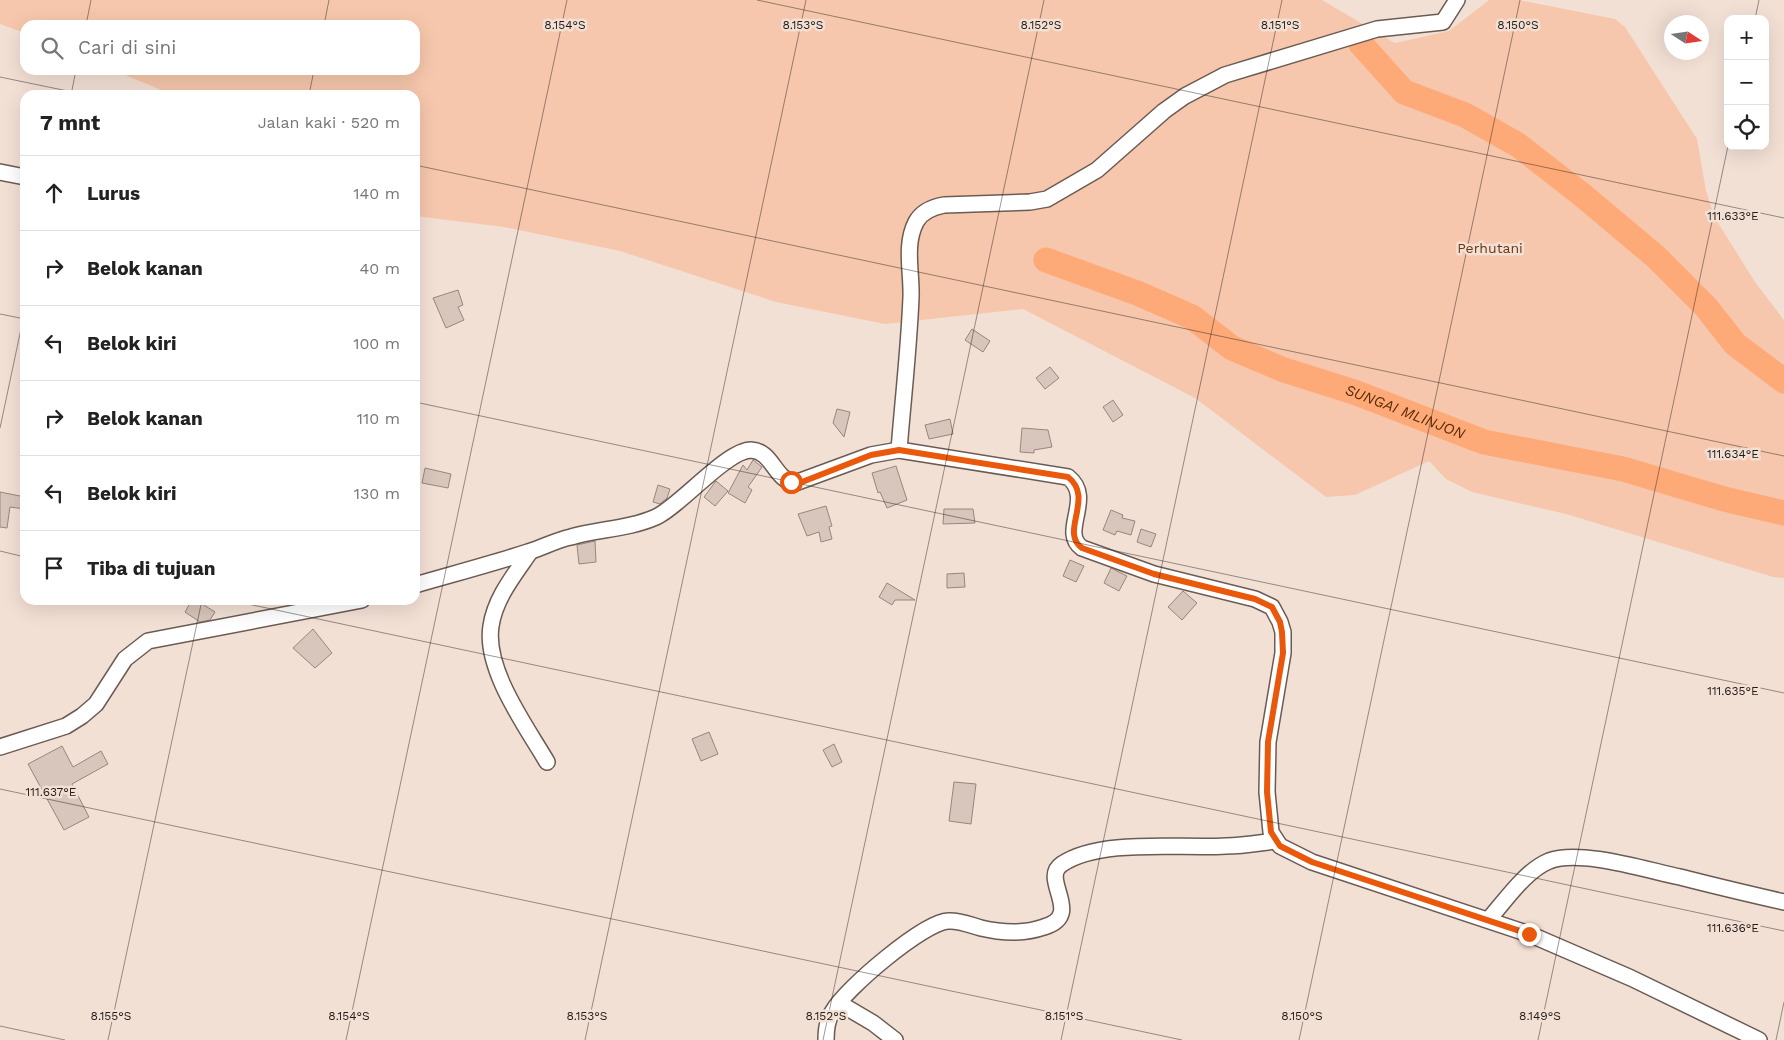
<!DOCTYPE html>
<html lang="id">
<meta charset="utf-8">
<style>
body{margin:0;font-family:"Work Sans",sans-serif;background:#f2f2f2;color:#222}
.controls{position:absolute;right:15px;top:15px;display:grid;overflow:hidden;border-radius:10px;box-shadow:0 5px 20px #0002}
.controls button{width:45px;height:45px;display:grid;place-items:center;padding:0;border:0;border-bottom:1px solid #e0e0e0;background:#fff;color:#222;font:25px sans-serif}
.compass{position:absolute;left:1664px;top:15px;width:45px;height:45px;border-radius:50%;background:#fff;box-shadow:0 5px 20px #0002;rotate:102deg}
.stop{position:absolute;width:15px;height:15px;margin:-11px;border:4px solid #ea580c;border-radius:50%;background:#fff}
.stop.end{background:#ea580c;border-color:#fff;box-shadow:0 1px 5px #0008}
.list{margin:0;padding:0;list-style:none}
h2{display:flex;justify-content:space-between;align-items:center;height:65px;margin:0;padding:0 20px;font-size:21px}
h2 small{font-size:16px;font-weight:400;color:#767676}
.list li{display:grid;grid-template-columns:32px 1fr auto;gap:15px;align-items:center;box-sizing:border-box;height:75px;padding:0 20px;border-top:1px solid #e0e0e0}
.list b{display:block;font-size:19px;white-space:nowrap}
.list em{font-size:16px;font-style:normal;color:#767676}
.icon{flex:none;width:28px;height:28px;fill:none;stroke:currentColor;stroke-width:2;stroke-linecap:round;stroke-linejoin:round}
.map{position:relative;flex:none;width:1784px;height:1040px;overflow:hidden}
.search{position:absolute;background:#fff;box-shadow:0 5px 20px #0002;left:20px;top:20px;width:400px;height:55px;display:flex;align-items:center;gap:12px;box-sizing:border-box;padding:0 18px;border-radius:15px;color:#767676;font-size:19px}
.panel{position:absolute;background:#fff;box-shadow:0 5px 20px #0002;left:20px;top:90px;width:400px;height:515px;border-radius:15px}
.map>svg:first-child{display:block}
.green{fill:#f6c7ac}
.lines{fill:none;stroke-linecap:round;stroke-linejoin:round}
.river{stroke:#feaa78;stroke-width:25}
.building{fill:#d8c5bb;stroke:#98867d}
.minor-casing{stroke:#6c5b52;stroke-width:18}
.minor{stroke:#fff;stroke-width:15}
.route{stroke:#ea580c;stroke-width:6}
.ticks{fill:none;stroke:#231c18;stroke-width:1;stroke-opacity:0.45}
.labels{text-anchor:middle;stroke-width:5;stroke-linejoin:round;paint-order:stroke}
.park-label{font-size:14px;fill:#6b3611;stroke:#f3e0d5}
.water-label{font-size:15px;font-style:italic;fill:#5f2b03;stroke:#f3e0d5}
.ticks-label{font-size:12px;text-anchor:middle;fill:#231c18;stroke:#f3e0d5;stroke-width:5;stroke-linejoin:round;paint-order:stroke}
</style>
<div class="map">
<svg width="1784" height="1040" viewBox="0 0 1784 1040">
<rect width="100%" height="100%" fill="#f3e0d5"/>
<polygon class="green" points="0,0 1322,0 1395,43 1449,31 1489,0 1519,0 1615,19 1625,27 1697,139 1706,191 1715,218 1755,282 1784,320 1784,578 1773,577 1566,514 1472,492 1446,479 1429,461 1355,495 1326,497 1195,398 1023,309 885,324 776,302 620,251 504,227 415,216 415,95 173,95 113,70 415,70 415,25 25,25 25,33 0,24"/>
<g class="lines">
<g class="river">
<polyline points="1361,44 1404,92 1465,115 1518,145 1581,194 1655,256 1706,307 1735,344 1784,381"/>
<path id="s1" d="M1046,260l91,33 55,24 40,31 52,22 70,22 130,50 139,27 101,30 60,14"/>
</g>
</g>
<g class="building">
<polygon points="458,290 463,305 458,307 464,320 446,328 433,298"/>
<polygon points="972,329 990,341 983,352 965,340"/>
<polygon points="1050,367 1059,378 1045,389 1036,378"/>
<polygon points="1113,400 1123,415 1113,422 1103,407"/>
<polygon points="837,409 850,412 844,437 833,423"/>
<polygon points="950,419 953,434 929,439 925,425"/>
<polygon points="1022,428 1048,430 1052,447 1034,450 1034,453 1020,452"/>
<polygon points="753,460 762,467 748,487 752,490 745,503 728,493 743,465 747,470"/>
<polygon points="896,466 907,500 887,508 880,492 878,493 872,473"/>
<polygon points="425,468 451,474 448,488 422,483"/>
<polygon points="716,481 728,491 715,506 704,497"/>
<polygon points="658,485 670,489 667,498 660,504 653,502"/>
<polygon points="0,492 25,497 25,509 10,507 7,528 0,527"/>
<polygon points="826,506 832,526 829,527 832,539 821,542 819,532 807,536 798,514"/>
<polygon points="944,509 973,509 975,523 943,524"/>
<polygon points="1111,510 1123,515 1122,518 1135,521 1131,535 1117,531 1115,535 1103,530"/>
<polygon points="1141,529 1156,534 1151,547 1137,542"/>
<polygon points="595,541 596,562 579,564 577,545"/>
<polygon points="1070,560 1084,566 1076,582 1063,576"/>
<polygon points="1111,568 1127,576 1119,591 1104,583"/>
<polygon points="964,573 965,587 947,588 947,574"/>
<polygon points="887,583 915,600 895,600 892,605 879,597"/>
<polygon points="1183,591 1197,603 1182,620 1168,607"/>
<polygon points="192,600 196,600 215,612 210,620 200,622 185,612"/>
<polygon points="313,629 332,653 315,668 293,648"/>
<polygon points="709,732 718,754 701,761 692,739"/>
<polygon points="834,744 842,762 832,767 823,750"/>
<polygon points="62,746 73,767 101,751 108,764 72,784 89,817 64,830 28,764"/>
<polygon points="954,782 976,784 971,824 949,821"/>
</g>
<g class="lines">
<g class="minor-casing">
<g id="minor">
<polyline points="0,172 25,177"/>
<path d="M899,450c4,-51 10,-102 12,-153 1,-24 -7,-52 5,-75 6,-11 17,-15 28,-17l86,-3 17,-3 50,-29 67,-59 21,-15 40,-21 152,-46 66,-7 14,-22"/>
<path d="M530,552c-15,22 -35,46 -39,74 -7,43 35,100 56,136"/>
<path d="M415,585c38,-11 76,-21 113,-33 14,-4 28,-12 43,-15 28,-8 58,-8 85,-20 24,-11 71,-67 95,-67 22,1 23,30 44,33l76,-28 28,-5 169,27c27,21 -9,55 14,71l72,26 101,25 17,8 8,15 3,10v21l-15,89 -1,50 4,40 9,14 32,16 217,72 102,44 128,62"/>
<polyline points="0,747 66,726 82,716 96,704 125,659 148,641 362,600"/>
<path d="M1489,919c17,-19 36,-48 60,-58 31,-12 97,9 131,16 35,9 69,17 104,25"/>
<polyline points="839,1003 873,1023 895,1040"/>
<path d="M826,1040c0,-10 1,-21 7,-29 12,-22 91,-89 115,-90 11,-1 22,4 33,7 21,5 43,6 63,-1 41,-12 -5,-48 18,-63 39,-26 118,-15 164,-18 16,0 33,-3 49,-5"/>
</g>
</g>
<use href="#minor" class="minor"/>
</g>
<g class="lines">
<path class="route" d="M791,482h11l69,-27 28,-5 169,27c27,21 -9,55 14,71l72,26 101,25 17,8 8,15 2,10 1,21 -15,89 -1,50 4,40 9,14 32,16 217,72"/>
</g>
<path class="ticks" d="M757,0l1027,218M1755,19l4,-19M86,25l5,-25M324,25l5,-25M0,77l87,18M71,95l5,-25M309,95l5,-25M415,165l1369,291M0,314l25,5M415,402l1369,291M0,428l25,-118M0,551l25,6M229,600l1555,331M0,789l1182,251M0,1026l65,14M108,1040l94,-440M346,1040l221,-1040M585,1040l221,-1040M823,1040l221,-1040M1061,1040l221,-1040M1299,1040l221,-1040M1538,1040l190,-894M1776,1040l8,-38"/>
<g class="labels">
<g class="park-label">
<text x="1490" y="253">Perhutani</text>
</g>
<g class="water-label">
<text dy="5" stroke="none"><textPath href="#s1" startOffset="392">SUNGAI MLINJON</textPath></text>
</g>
</g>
<g class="ticks-label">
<text x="565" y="29">8.154°S</text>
<text x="803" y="29">8.153°S</text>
<text x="1041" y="29">8.152°S</text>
<text x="1280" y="29">8.151°S</text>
<text x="1518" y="29">8.150°S</text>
<text x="1733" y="220">111.633°E</text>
<text x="1733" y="458">111.634°E</text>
<text x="1733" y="695">111.635°E</text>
<text x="51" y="796">111.637°E</text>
<text x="1733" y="932">111.636°E</text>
<text x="111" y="1020">8.155°S</text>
<text x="349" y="1020">8.154°S</text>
<text x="587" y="1020">8.153°S</text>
<text x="826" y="1020">8.152°S</text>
<text x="1064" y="1020">8.151°S</text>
<text x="1302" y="1020">8.150°S</text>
<text x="1540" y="1020">8.149°S</text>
</g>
</svg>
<div class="controls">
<button>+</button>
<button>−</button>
<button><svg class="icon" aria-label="locate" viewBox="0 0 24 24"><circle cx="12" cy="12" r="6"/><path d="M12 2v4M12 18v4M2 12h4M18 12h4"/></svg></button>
</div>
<svg class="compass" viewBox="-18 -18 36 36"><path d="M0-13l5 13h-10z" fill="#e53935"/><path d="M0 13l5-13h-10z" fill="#767676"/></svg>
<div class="stop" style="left:791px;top:482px"></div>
<div class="stop end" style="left:1529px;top:934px"></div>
<div class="search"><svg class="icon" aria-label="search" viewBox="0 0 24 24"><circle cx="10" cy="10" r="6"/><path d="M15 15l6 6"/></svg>Cari di sini</div>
<section class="panel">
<h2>7 mnt<small>Jalan kaki · 520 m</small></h2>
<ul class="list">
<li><svg class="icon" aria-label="ahead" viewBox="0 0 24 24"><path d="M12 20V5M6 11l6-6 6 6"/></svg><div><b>Lurus</b></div><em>140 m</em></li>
<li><svg class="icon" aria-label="right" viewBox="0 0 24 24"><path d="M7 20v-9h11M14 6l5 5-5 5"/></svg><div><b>Belok kanan</b></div><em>40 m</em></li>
<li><svg class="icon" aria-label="left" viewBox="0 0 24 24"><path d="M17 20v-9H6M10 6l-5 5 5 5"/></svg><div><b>Belok kiri</b></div><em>100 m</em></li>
<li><svg class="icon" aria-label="right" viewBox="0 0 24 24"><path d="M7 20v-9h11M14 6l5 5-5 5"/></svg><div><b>Belok kanan</b></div><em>110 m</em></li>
<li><svg class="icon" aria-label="left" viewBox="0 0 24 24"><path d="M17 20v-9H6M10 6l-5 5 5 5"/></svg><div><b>Belok kiri</b></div><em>130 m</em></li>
<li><svg class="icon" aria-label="arrive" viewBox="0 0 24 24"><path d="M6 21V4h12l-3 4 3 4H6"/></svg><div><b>Tiba di tujuan</b></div></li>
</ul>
</section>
</div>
